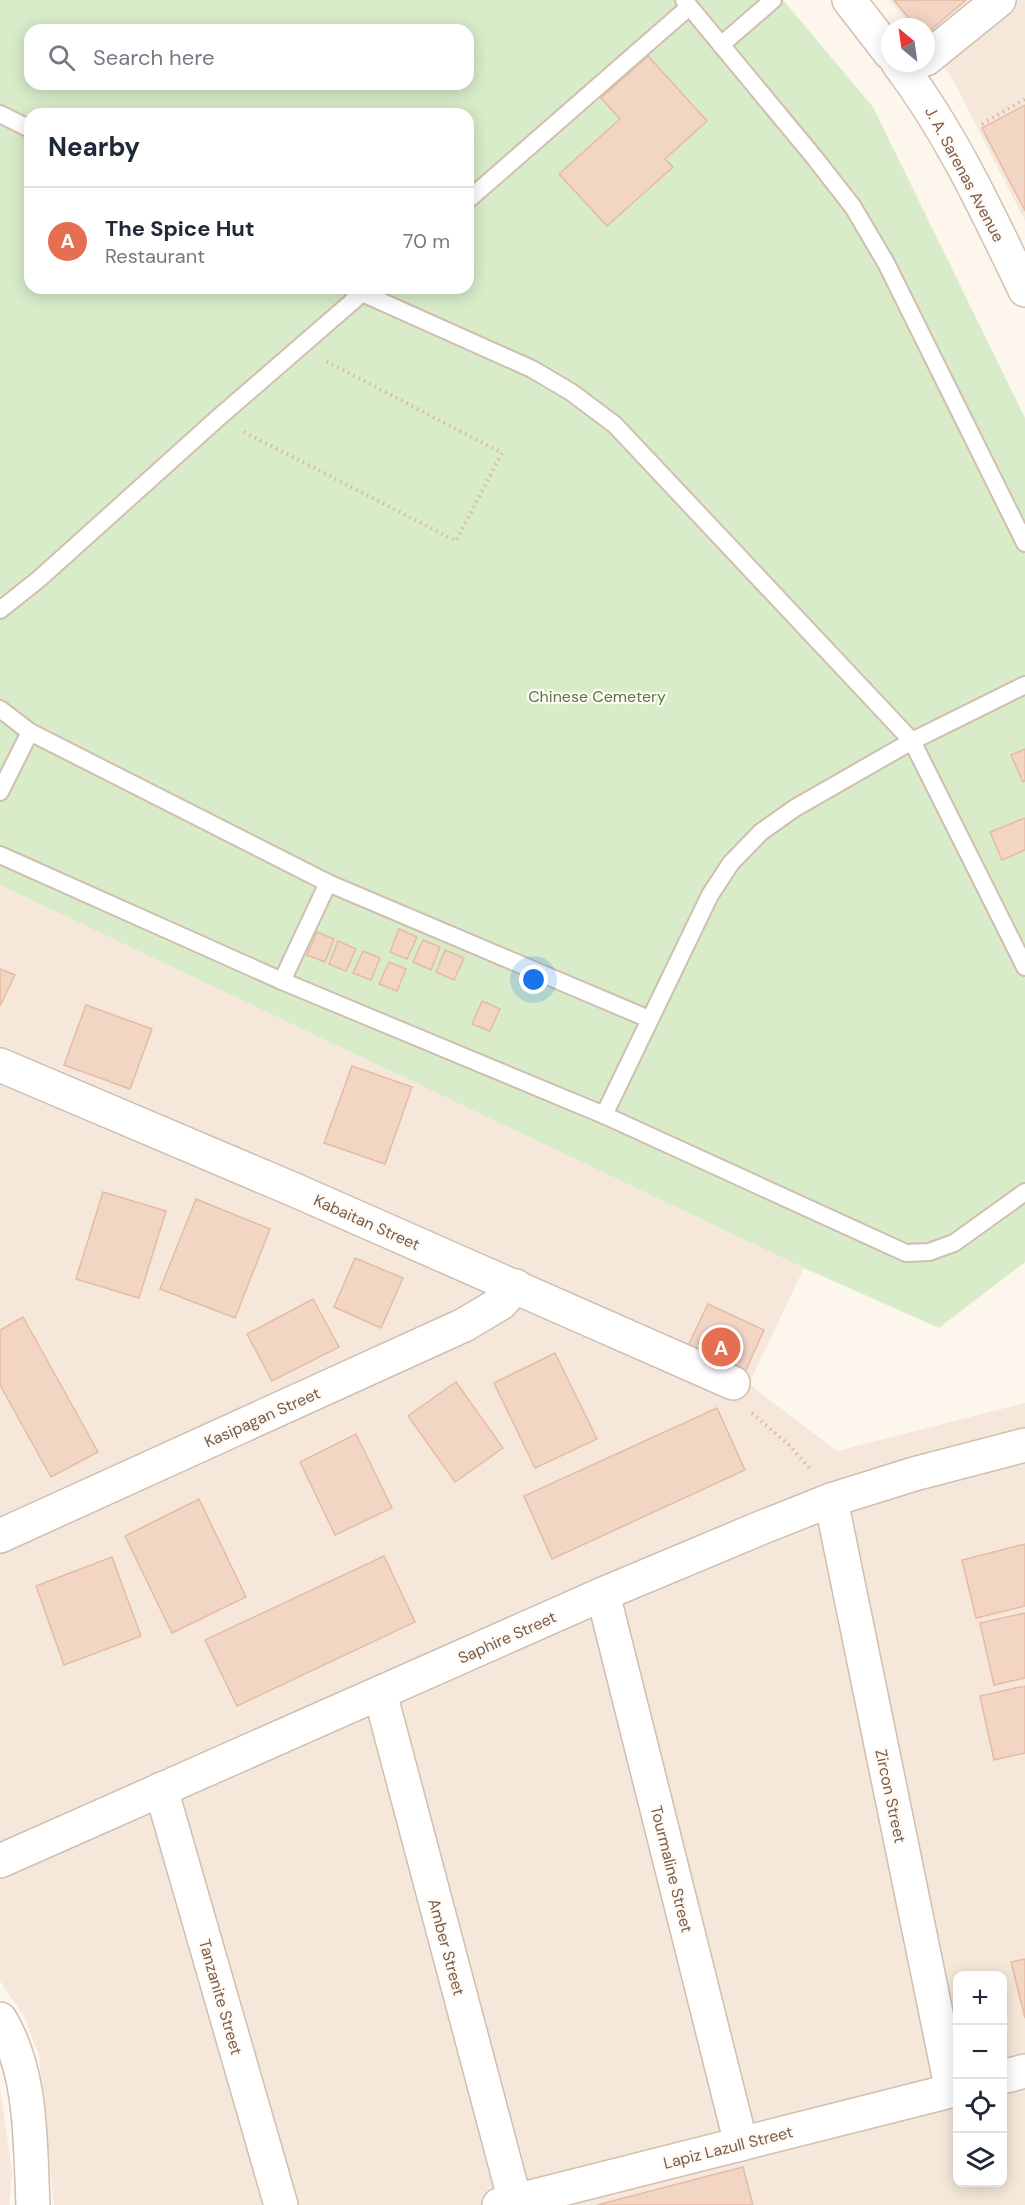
<!DOCTYPE html>
<meta charset="utf-8">
<style>
body{margin:0;font-family:"DM Sans",sans-serif;background:#f2f2f3;color:#1f2937}
.controls{position:absolute;right:18px;bottom:18px;display:grid;overflow:hidden;border-radius:12px;box-shadow:0 3px 15px #0003}
.controls button{width:54px;height:54px;display:grid;place-items:center;padding:0;border:0;border-bottom:2px solid #e0e1e3;background:#fff;color:#1f2937;font:30px sans-serif}
.compass{position:absolute;left:881px;top:18px;width:54px;height:54px;border-radius:50%;background:#fff;box-shadow:0 3px 15px #0003;rotate:331deg}
.you{position:absolute;left:534px;top:980px;width:21px;height:21px;margin:-15px;border:4px solid #fff;border-radius:50%;background:#1a73e8;box-shadow:0 0 0 9px #1a73e833}
.badge{display:grid;place-items:center;width:39px;height:39px;border-radius:50%;background:#e76f51;color:#fff;font-size:20px;font-weight:700}
.pin{position:absolute;translate:-50% -50%;border:3px solid #fff;box-shadow:0 2px 6px #0006}
.list{margin:0;padding:0;list-style:none}
h2{display:flex;justify-content:space-between;align-items:center;height:78px;margin:0;padding:0 24px;font-size:26px}
h2 small{font-size:20px;font-weight:400;color:#747a83}
.list li{display:grid;grid-template-columns:39px 1fr auto;gap:18px;align-items:center;box-sizing:border-box;height:108px;padding:0 24px;border-top:2px solid #e0e1e3}
.list b{display:block;font-size:22px;white-space:nowrap}
.list p{margin:0;font-size:20px;white-space:nowrap;color:#747a83}
.list em{font-size:20px;font-style:normal;color:#747a83}
.icon{flex:none;width:33px;height:33px;fill:none;stroke:currentColor;stroke-width:2;stroke-linecap:round;stroke-linejoin:round}
.map{position:relative;flex:none;width:1025px;height:2205px;overflow:hidden}
.search{position:absolute;background:#fff;box-shadow:0 3px 15px #0003;left:24px;top:24px;width:450px;height:66px;display:flex;align-items:center;gap:15px;box-sizing:border-box;padding:0 21px;border-radius:18px;color:#747a83;font-size:22px}
.panel{position:absolute;background:#fff;box-shadow:0 3px 15px #0003;left:24px;top:108px;width:450px;height:186px;border-radius:18px}
.map>svg:first-child{display:block}
.residential{fill:#f5e8da;fill-rule:evenodd}
.green{fill:#d8ecc9;fill-rule:evenodd}
.building{fill:#f3d5c3;stroke:#e6bba3;stroke-width:1.5}
.lines{fill:none;stroke-linecap:round;stroke-linejoin:round}
.service-casing{stroke:#d1beb0;stroke-width:20}
.minor-casing{stroke:#d1beb0;stroke-width:36}
.secondary-casing{stroke:#d6c0b0;stroke-width:36}
.path{stroke:#d9b8a5;stroke-width:4;stroke-dasharray:1.5 4.5;stroke-linecap:butt}
.service{stroke:#fff;stroke-width:16}
.minor{stroke:#fff;stroke-width:33}
.secondary{stroke:#fff;stroke-width:33}
.labels{text-anchor:middle;stroke-width:4.5;stroke-linejoin:round;paint-order:stroke}
.street-label{font-size:16px;fill:#7a5c4d;stroke:#fffaf3}
.park-label{font-size:16px;fill:#537a41;stroke:#fffaf3}
</style>
<div class="map">
<svg width="1025" height="2205" viewBox="0 0 1025 2205">
<rect width="100%" height="100%" fill="#fdf6ec"/>
<g class="residential">
<polygon points="889,0 1025,0 1025,221 951,76 926,44 926,27 912,27"/>
<path d="M0,885l804,383 -55,116 88,67 188,-48v802h-971l-15,-149 -15,-40 -24,-35zM958,1976h44v206h-44z"/>
<polygon points="0,2087 12,2173 9,2205 0,2205"/>
</g>
<path class="green" d="M0,0h783l90,107 152,311v844l-86,66 -135,-60 -804,-383zM30,30h438v54h-438zM30,114h438v174h-438z"/>
<g class="building">
<polygon points="894,0 966,0 926,34 926,27 916,27"/>
<polygon points="648,56 707,121 665,159 673,167 607,226 559,174 620,119 601,98"/>
<polygon points="1025,105 1025,211 982,128"/>
<polygon points="1025,749 1025,781 1023,782 1011,755"/>
<polygon points="1025,818 1025,850 1002,860 990,832"/>
<polygon points="399,929 417,937 407,959 390,952"/>
<polygon points="317,932 334,939 325,962 307,955"/>
<polygon points="423,940 440,947 431,970 413,962"/>
<polygon points="338,941 356,949 346,971 329,964"/>
<polygon points="445,950 464,958 454,980 436,972"/>
<polygon points="363,951 380,958 371,980 353,973"/>
<polygon points="389,962 406,969 397,991 379,984"/>
<polygon points="0,969 15,975 0,1006"/>
<polygon points="482,1001 500,1009 490,1031 472,1024"/>
<polygon points="86,1005 152,1029 130,1089 64,1065"/>
<polygon points="352,1066 412,1087 385,1164 324,1143"/>
<polygon points="103,1192 166,1211 139,1298 76,1279"/>
<polygon points="196,1199 270,1229 235,1318 160,1289"/>
<polygon points="355,1258 403,1278 381,1328 334,1307"/>
<polygon points="313,1299 339,1347 272,1381 247,1334"/>
<polygon points="708,1304 764,1330 744,1374 687,1348"/>
<polygon points="23,1317 98,1452 51,1477 0,1385 0,1330"/>
<polygon points="555,1353 597,1439 535,1468 494,1383"/>
<polygon points="456,1382 503,1448 455,1482 408,1416"/>
<polygon points="717,1408 745,1470 552,1559 524,1496"/>
<polygon points="356,1434 392,1508 335,1535 300,1462"/>
<polygon points="199,1499 246,1597 172,1633 125,1536"/>
<polygon points="1025,1544 1025,1606 976,1618 962,1560"/>
<polygon points="384,1556 415,1622 237,1706 205,1640"/>
<polygon points="112,1557 141,1636 64,1665 36,1586"/>
<polygon points="1025,1613 1025,1678 994,1685 980,1623"/>
<polygon points="1025,1686 1025,1753 994,1760 980,1696"/>
<polygon points="1025,1959 1025,2018 1011,1962"/>
<polygon points="743,2167 753,2205 597,2205"/>
</g>
<g class="lines">
<g class="service-casing">
<g id="service">
<polyline points="684,0 814,157 853,207 886,263 1025,543"/>
<polyline points="721,45 773,0"/>
<polyline points="0,114 30,129"/>
<polyline points="468,200 689,7"/>
<polyline points="351,288 532,369 571,392 615,425 912,741 1025,967"/>
<polyline points="0,610 39,579 218,418 368,288"/>
<polyline points="0,709 30,732 328,883 649,1019"/>
<polyline points="0,792 30,732"/>
<polyline points="0,855 282,981 604,1115 906,1253 929,1252 954,1243 1025,1192"/>
<polyline points="282,981 328,883"/>
<polyline points="604,1115 710,895 731,863 761,832 795,808 912,741 1025,685"/>
</g>
</g>
<g class="minor-casing">
<g id="minor">
<polyline points="926,59 999,0"/>
<polyline points="0,1065 297,1191 733,1383"/>
<polyline points="831,1500 952,2091"/>
<polyline points="0,1536 464,1325 501,1303 516,1286"/>
<polyline points="603,1594 741,2144"/>
<polyline points="380,1693 515,2201"/>
<polyline points="161,1789 281,2205"/>
<polyline points="0,1861 603,1594 758,1529 831,1500 914,1474 1025,1445"/>
<path d="M0,2019c33,54 30,125 33,186"/>
<polyline points="1002,2077 1025,2071"/>
<polyline points="499,2205 958,2089"/>
</g>
</g>
<g class="secondary-casing">
<g id="secondary">
<polyline points="849,0 890,53"/>
<path d="M898,63c53,70 89,148 127,227"/>
</g>
</g>
<g class="path">
<polyline points="982,124 1025,99"/>
<polyline points="244,432 456,541 502,453 324,360"/>
<polyline points="752,1413 791,1447 811,1470"/>
</g>
<use href="#service" class="service"/>
<use href="#minor" class="minor"/>
<use href="#secondary" class="secondary"/>
</g>
<g class="labels">
<g class="street-label">
<text transform="translate(965 174) rotate(62)" y="6">J. A. Sarenas Avenue</text>
<text transform="translate(367 1222) rotate(24)" y="6">Kabaitan Street</text>
<text transform="translate(262 1417) rotate(-24)" y="6">Kasipagan Street</text>
<text transform="translate(507 1637) rotate(-24)" y="6">Saphire Street</text>
<text transform="translate(891 1796) rotate(78)" y="6">Zircon Street</text>
<text transform="translate(672 1869) rotate(76)" y="6">Tourmaline Street</text>
<text transform="translate(447 1947) rotate(75)" y="6">Amber Street</text>
<text transform="translate(221 1997) rotate(74)" y="6">Tanzanite Street</text>
<text transform="translate(728 2147) rotate(-14)" y="6">Lapiz Lazull Street</text>
</g>
<g class="park-label">
<text x="597" y="702">Chinese Cemetery</text>
</g>
</g>
</svg>
<div class="controls">
<button>+</button>
<button>−</button>
<button><svg class="icon" aria-label="locate" viewBox="0 0 24 24"><circle cx="12" cy="12" r="6"/><path d="M12 2v4M12 18v4M2 12h4M18 12h4"/></svg></button>
<button><svg class="icon" aria-label="layers" viewBox="0 0 24 24"><path d="M12 4l9 5-9 5-9-5zM3 14l9 5 9-5"/></svg></button>
</div>
<svg class="compass" viewBox="-18 -18 36 36"><path d="M0-13l5 13h-10z" fill="#e53935"/><path d="M0 13l5-13h-10z" fill="#747a83"/></svg>
<div class="you"></div>
<div class="pin badge" style="left:721px;top:1347px">A</div>
<div class="search"><svg class="icon" aria-label="search" viewBox="0 0 24 24"><circle cx="10" cy="10" r="6"/><path d="M15 15l6 6"/></svg>Search here</div>
<section class="panel">
<h2>Nearby<small></small></h2>
<ul class="list">
<li><span class="badge">A</span><div><b>The Spice Hut</b><p>Restaurant</p></div><em>70 m</em></li>
</ul>
</section>
</div>
